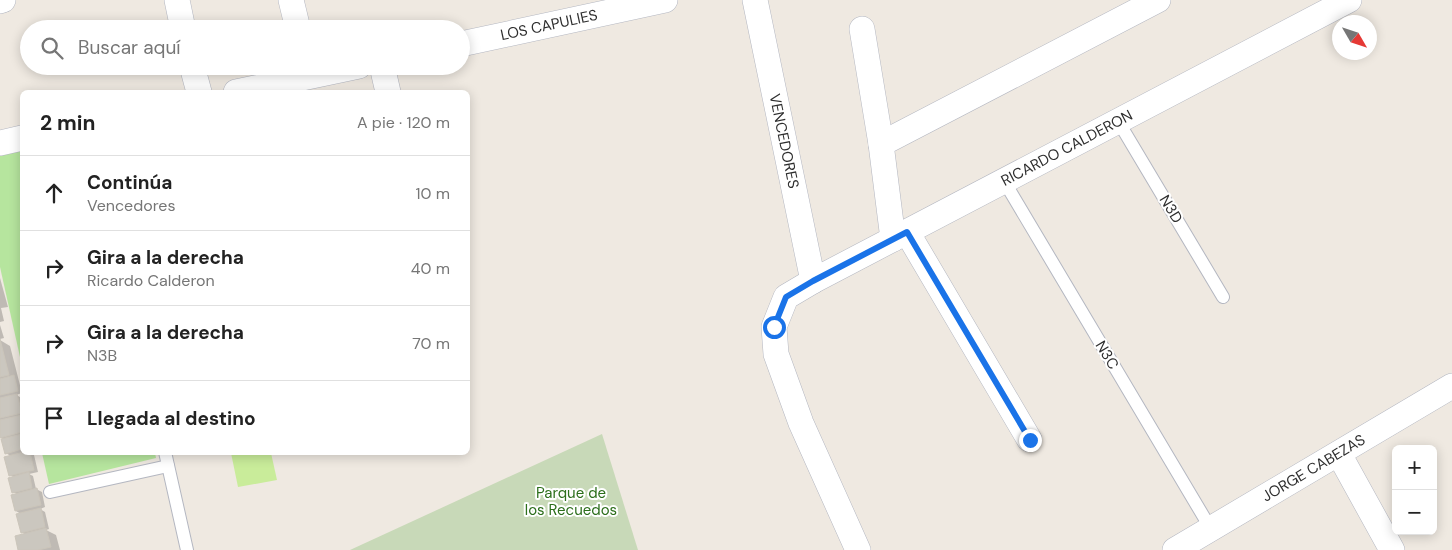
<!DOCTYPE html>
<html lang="es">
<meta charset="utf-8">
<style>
body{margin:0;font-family:"DM Sans",sans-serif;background:#f6f6f6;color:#222}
.controls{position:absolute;right:15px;bottom:15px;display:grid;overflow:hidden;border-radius:8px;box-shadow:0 2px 12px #0003}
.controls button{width:45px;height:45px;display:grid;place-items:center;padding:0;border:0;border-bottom:1px solid #e0e0e0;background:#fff;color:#222;font:25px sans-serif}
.compass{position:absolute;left:1332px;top:15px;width:45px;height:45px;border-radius:50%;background:#fff;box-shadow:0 2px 12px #0003;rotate:129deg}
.stop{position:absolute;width:15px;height:15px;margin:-11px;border:4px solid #1a73e8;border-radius:50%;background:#fff}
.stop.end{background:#1a73e8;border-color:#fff;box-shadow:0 1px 5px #0008}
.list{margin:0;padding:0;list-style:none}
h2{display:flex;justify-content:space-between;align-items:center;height:65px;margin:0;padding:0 20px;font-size:21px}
h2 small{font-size:16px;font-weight:400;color:#767676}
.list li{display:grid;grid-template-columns:32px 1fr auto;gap:15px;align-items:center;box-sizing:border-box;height:75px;padding:0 20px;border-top:1px solid #e0e0e0}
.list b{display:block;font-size:19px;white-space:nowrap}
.list p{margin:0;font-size:16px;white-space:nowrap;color:#767676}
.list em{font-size:16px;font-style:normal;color:#767676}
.icon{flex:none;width:28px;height:28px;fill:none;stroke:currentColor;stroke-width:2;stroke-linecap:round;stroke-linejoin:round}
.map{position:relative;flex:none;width:1452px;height:550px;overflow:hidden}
.search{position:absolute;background:#fff;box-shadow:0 2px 12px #0003;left:20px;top:20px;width:450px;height:55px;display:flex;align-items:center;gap:12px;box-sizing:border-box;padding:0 18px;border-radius:28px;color:#767676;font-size:19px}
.panel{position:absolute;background:#fff;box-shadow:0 2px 12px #0003;left:20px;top:90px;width:450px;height:365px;border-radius:8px}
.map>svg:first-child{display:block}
.green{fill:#b6e59e}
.cemetery{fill:#c8d9b8}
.pitch{fill:#c9ec9a}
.shadow{fill:#0003}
.building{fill:#cbc7bf;stroke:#cbc5ba}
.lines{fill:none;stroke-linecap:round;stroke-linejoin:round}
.service-casing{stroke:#b4b7c1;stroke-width:14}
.minor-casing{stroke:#b4b7c1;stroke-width:26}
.service{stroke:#fff;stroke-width:12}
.minor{stroke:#fff;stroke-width:25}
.route{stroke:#1a73e8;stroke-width:6}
.labels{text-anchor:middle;stroke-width:4;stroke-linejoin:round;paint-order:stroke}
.street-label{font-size:15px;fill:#2e2e2e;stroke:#fff}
.park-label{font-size:15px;fill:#2c6e1b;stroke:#fff}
</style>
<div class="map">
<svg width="1452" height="550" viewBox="0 0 1452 550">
<rect width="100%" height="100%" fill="#efe9e1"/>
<g class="green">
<polygon points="22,149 22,366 0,267 0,153"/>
<polygon points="155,453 156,458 49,484 42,453"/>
</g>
<polygon class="cemetery" points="602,434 638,550 350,550"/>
<polygon class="pitch" points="231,453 271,453 277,480 238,487"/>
<g class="shadow">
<polygon points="0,278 8,307 1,308 4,321 0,322"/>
<polygon points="0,325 4,338 0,339"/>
<polygon points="0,340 10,346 22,393 16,395 22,398 22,452 29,452 34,455 38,472 29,474 33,476 36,489 42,492 45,507 40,509 45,512 49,529 46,530 56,535 60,550 20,550 26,535 22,532 21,514 16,511 18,494 13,492 14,477 10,475 12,457 6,453 3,439 0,437"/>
</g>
<g class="building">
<polygon points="0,339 9,375 0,377"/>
<polygon points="14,375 18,391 0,395 0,379"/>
<polygon points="17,394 22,413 0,418 0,398"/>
<polygon points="22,415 22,432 0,438 0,420"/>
<polygon points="22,434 22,449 5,454 1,439"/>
<polygon points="24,452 30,452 34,470 9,476 4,457"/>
<polygon points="29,472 32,488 12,493 8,478"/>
<polygon points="37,488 41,505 15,511 11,495"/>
<polygon points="41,508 45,527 21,533 16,514"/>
<polygon points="46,528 51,547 38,550 18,550 15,536"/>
</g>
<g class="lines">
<g class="service-casing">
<g id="service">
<polyline points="1118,121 1223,297"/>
<polyline points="1004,181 1211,529"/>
<polyline points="165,452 187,550"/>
<polyline points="50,492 168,466"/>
</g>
</g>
<g class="minor-casing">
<g id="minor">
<polyline points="177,0 183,29"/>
<polyline points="291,0 298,29"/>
<path id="s1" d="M755,0l58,281"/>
<polyline points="0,1 3,0"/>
<polyline points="862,29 881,144"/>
<path id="s2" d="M461,44l204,-44"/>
<polyline points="192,66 199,92"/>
<polyline points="382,66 388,92"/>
<polyline points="236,92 359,66"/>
<polyline points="0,143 22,138"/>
<polyline points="907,232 1029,439"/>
<polyline points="893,239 881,144 1158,0"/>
<polyline points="1339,454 1392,550"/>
<path id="s3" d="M858,550l-57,-127 -25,-69 -2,-27 12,-30 27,-16 536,-281"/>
<path id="s4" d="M1175,550l277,-164"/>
</g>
</g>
<use href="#service" class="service"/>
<use href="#minor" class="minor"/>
</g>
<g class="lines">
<polyline class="route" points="774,327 786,297 813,281 907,232 1030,440"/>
</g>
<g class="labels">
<g class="street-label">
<text dy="5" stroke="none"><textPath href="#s2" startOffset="90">LOS CAPULIES</textPath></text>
<text dy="5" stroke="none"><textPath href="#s1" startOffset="144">VENCEDORES</textPath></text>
<text dy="5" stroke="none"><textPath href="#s3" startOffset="590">RICARDO CALDERON</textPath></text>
<text transform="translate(1171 209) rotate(59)" y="5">N3D</text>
<text transform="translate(1107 355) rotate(59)" y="5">N3C</text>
<text dy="5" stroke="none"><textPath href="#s4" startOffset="161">JORGE CABEZAS</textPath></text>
</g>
<g class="park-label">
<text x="571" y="498">Parque de<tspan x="571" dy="17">los Recuedos</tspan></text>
</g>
</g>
</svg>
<div class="controls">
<button>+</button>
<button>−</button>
</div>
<svg class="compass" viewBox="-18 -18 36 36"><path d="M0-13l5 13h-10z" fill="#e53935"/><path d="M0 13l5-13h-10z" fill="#767676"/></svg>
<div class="stop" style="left:774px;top:327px"></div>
<div class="stop end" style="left:1030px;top:440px"></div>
<div class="search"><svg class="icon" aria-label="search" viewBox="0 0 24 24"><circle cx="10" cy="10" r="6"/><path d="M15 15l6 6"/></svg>Buscar aquí</div>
<section class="panel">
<h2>2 min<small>A pie · 120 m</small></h2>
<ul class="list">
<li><svg class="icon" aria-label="ahead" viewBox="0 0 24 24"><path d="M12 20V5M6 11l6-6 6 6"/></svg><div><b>Continúa</b><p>Vencedores</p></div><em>10 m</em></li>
<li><svg class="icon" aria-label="right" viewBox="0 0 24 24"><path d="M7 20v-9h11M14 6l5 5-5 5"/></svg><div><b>Gira a la derecha</b><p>Ricardo Calderon</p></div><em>40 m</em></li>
<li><svg class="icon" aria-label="right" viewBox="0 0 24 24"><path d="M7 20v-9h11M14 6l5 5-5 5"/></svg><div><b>Gira a la derecha</b><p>N3B</p></div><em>70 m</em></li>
<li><svg class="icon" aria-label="arrive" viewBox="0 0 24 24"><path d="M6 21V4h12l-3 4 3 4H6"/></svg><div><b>Llegada al destino</b></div></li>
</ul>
</section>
</div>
